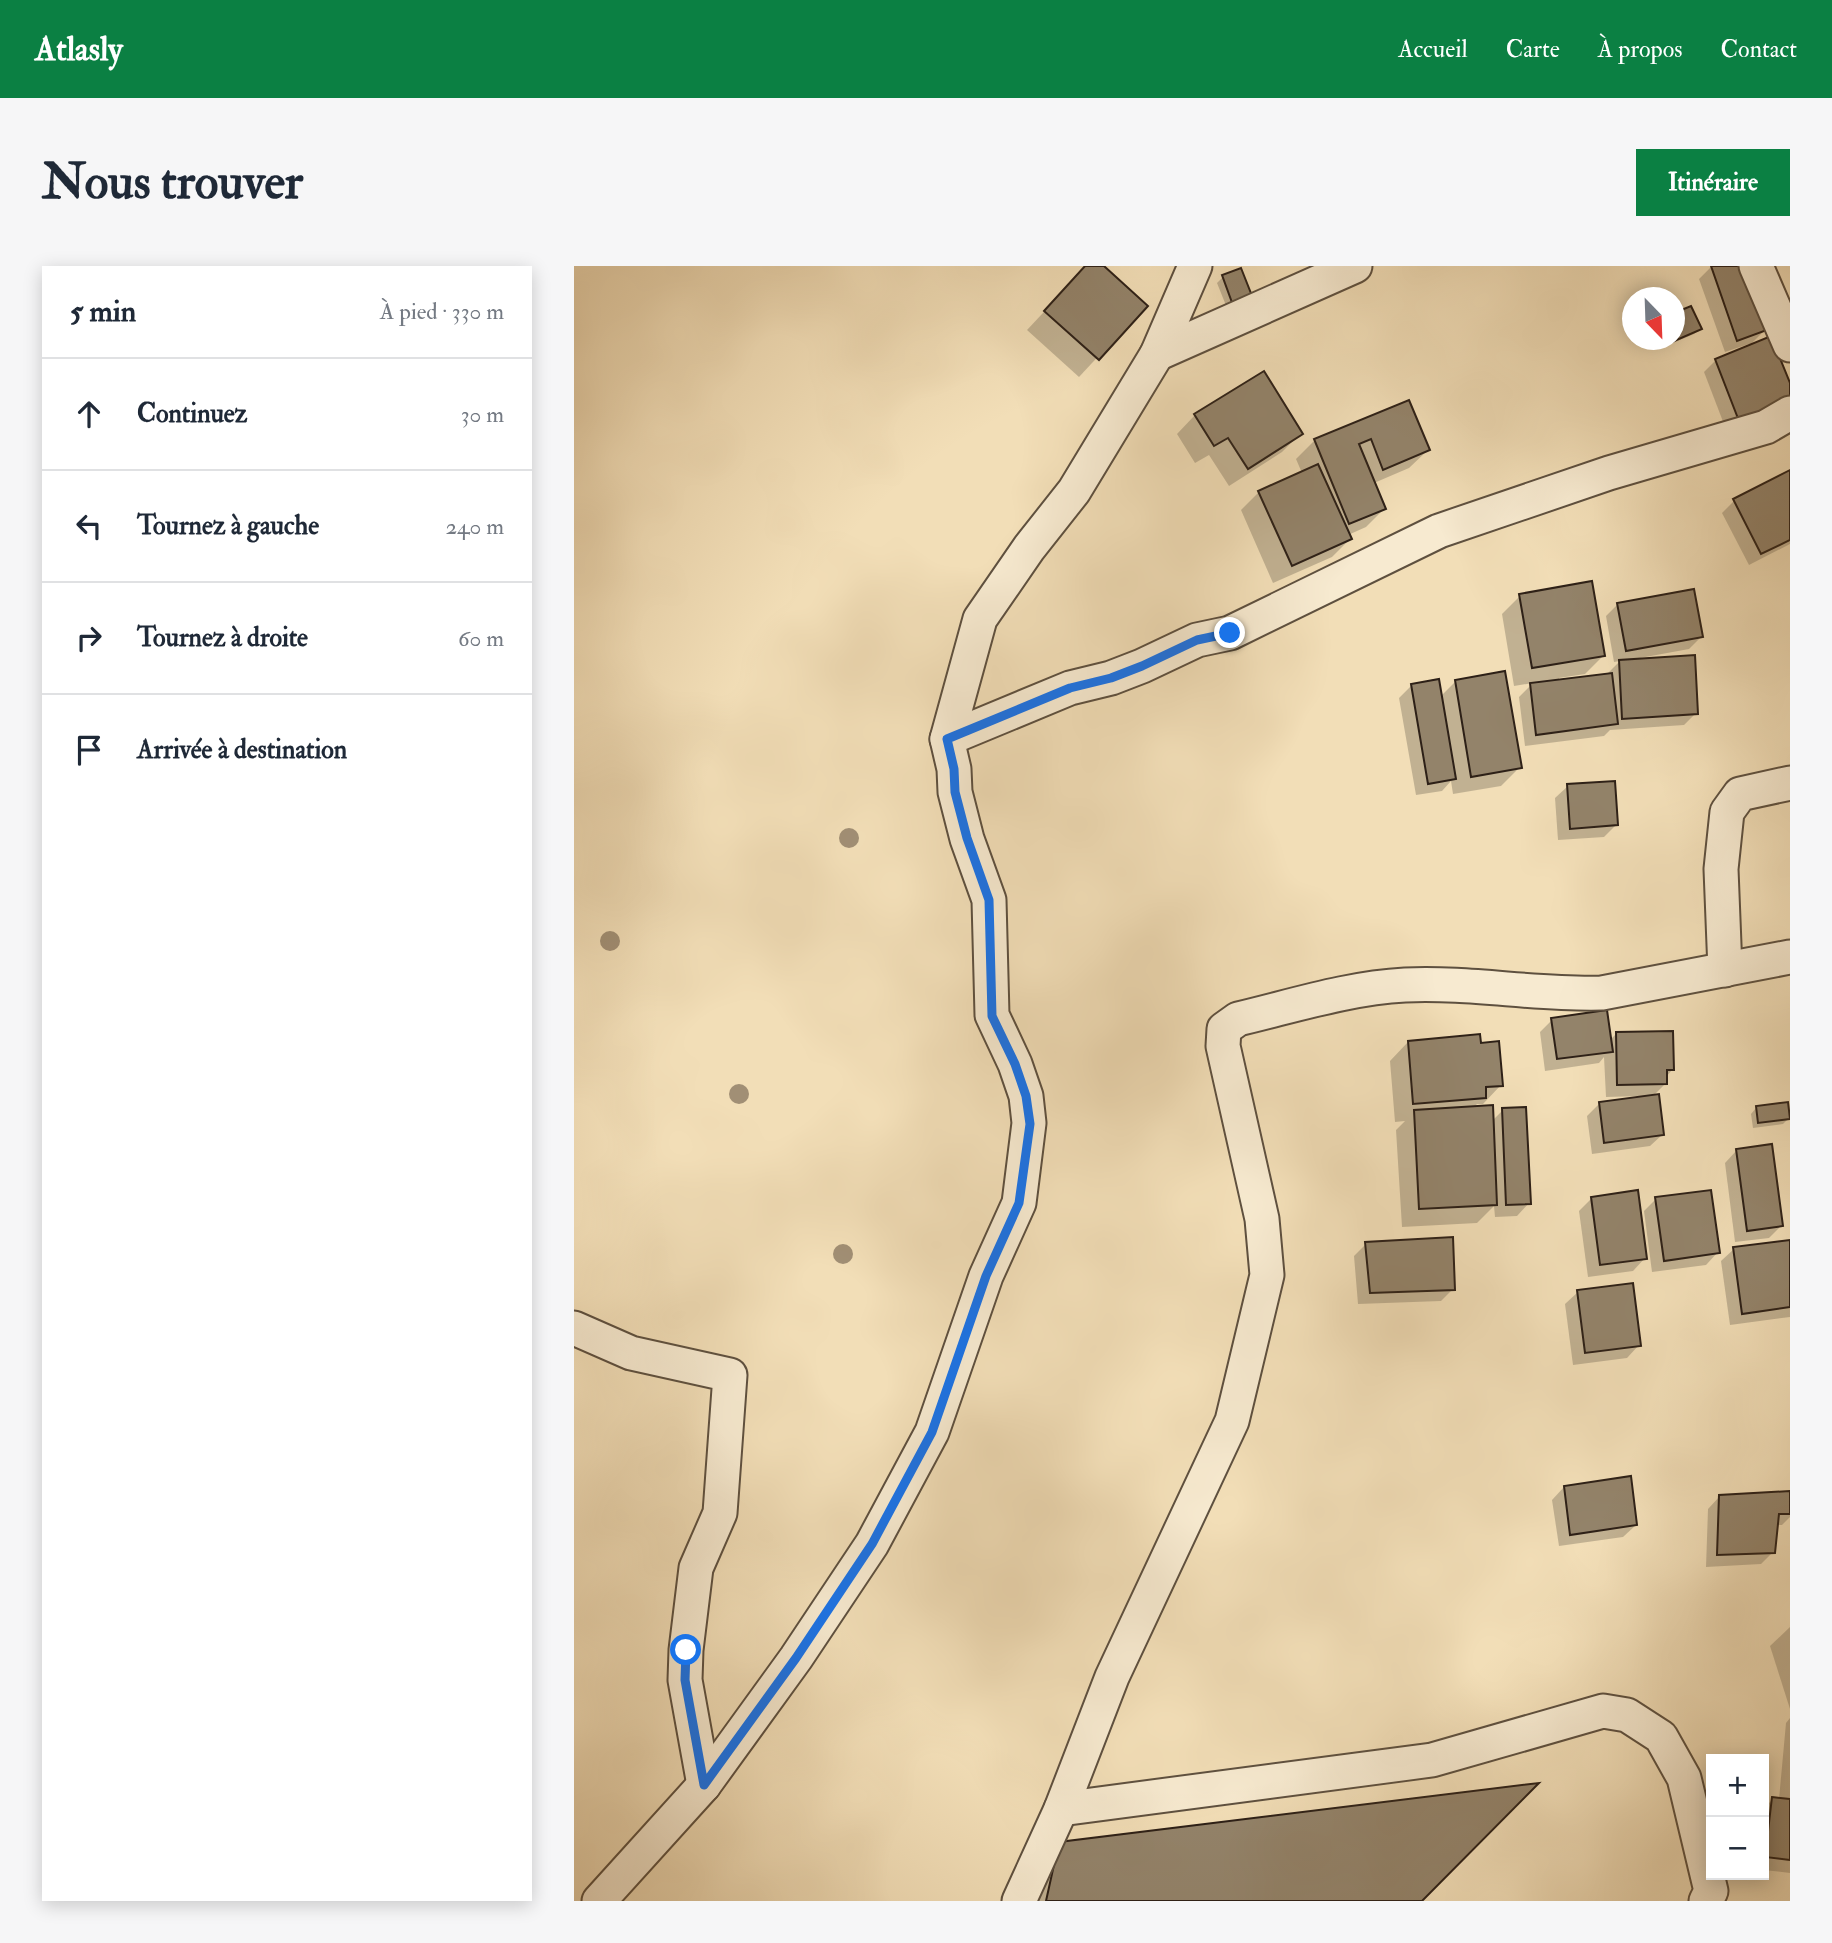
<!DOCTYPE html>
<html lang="fr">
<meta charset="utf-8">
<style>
body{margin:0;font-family:"IM FELL Double Pica",serif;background:#f6f6f7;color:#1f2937}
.controls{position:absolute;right:21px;bottom:21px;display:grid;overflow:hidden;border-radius:0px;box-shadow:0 4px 18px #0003}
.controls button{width:63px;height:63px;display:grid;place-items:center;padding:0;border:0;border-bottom:2px solid #e0e1e3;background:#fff;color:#1f2937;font:35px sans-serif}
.compass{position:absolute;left:1048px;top:21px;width:63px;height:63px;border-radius:50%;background:#fff;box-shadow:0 4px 18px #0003;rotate:157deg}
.stop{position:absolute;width:21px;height:21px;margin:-16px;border:5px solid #1a73e8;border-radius:50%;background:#fff}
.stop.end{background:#1a73e8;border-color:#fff;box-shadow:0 2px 7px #0008}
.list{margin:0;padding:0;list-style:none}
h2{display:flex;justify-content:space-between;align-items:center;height:91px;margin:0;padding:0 28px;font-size:30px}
h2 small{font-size:23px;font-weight:400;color:#747a83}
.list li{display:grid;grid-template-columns:46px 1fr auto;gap:21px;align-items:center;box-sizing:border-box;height:112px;padding:0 28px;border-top:2px solid #e0e1e3}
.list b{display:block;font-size:26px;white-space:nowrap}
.list em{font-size:23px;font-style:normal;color:#747a83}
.icon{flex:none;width:38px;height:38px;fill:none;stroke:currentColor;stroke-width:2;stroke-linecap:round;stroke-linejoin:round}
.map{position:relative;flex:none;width:1216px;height:1635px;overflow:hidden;border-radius:0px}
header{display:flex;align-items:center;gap:42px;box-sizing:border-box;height:98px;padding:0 35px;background:#0b8043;color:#fff}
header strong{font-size:33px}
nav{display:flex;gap:38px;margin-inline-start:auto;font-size:24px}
.intro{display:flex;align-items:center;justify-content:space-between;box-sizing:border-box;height:168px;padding:0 42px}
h1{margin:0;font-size:49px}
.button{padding:18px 32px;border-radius:0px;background:#0b8043;color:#fff;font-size:24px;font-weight:700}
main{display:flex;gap:42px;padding:0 42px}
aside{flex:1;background:#fff;border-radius:0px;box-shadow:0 4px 18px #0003}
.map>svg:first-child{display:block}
.shadow{fill:#0003}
.building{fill:#93836a;stroke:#2d2017;stroke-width:2}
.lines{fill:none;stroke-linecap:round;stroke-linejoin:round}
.minor-casing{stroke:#5e503f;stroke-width:37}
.minor{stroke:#f7ead0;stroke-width:33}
.tree{fill:#a18f75}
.route{stroke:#1a73e8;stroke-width:9}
</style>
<header>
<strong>Atlasly</strong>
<nav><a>Accueil</a><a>Carte</a><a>À propos</a><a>Contact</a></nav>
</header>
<div class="intro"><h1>Nous trouver</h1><a class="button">Itinéraire</a></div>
<main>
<aside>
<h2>5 min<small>À pied · 330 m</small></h2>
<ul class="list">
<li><svg class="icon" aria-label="ahead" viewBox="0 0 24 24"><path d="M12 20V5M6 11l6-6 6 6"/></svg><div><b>Continuez</b></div><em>30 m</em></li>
<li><svg class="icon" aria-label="left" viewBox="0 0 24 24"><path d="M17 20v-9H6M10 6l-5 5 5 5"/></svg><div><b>Tournez à gauche</b></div><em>240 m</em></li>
<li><svg class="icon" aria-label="right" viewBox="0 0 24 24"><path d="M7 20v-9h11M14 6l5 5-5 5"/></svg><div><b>Tournez à droite</b></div><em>60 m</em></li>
<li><svg class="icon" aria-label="arrive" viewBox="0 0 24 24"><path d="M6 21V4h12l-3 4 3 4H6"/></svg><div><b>Arrivée à destination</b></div></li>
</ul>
</aside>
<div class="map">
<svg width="1216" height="1635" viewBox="0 0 1216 1635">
<rect width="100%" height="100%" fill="#f2deb7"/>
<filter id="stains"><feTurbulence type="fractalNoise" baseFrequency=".00286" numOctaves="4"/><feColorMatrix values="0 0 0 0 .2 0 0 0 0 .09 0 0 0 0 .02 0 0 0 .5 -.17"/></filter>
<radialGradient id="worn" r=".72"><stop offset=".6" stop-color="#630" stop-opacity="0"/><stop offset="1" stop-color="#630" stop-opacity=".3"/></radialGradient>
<g class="shadow">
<polygon points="513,0 527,0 571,40 505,111 453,64"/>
<polygon points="1138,0 1191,64 1175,80 1175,78 1151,86 1125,13"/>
<polygon points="649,11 677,34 655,47 643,17"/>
<polygon points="1126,62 1120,68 1085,83 1081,74 1100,74"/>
<polygon points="1142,94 1216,121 1153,166 1130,106"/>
<polygon points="834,136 854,184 835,202 800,217 810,243 792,261 774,269 776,273 758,291 699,317 667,244 685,226 728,207 722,193 740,175"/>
<polygon points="621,149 726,168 708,186 655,220 635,189 621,197 603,168"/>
<polygon points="1216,206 1216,278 1175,299 1148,247 1160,235"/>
<polygon points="946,330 1029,390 1011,408 985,412 985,415 1033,408 1046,395 1040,396 1032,350 1044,338 1127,371 1115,383 1066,392 1122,447 1110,459 1036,464 1030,470 951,480 945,431 959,417 940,420 928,348"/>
<polygon points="882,415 946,501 927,520 879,528 877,515 868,525 842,529 825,432 837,420 866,431"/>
<polygon points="994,520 1042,559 1030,571 984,574 981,532"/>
<polygon points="978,754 1035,775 1042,768 1098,804 1092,811 1092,817 1078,831 1089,868 1076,880 1018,888 1013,850 1025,838 1069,832 1069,830 1032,831 1030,791 1025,797 971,805 966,766"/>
<polygon points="834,776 906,779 927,819 909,838 903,838 899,842 918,855 929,844 955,937 943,950 921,951 920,940 903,957 828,961 822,864 831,855 821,856 816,795"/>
<polygon points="1182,842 1215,852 1209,858 1179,862 1177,848"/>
<polygon points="1163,884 1207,960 1195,972 1161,976 1151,897"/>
<polygon points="1017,933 1071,992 1059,1005 1014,1011 1005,945"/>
<polygon points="1082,933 1144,986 1132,999 1078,1006 1070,945"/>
<polygon points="1216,976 1216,1051 1156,1059 1147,995 1160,983"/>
<polygon points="792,978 879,1023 867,1035 784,1038 780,990"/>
<polygon points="1004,1026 1065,1079 1053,1092 999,1099 991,1038"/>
<polygon points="990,1221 1062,1259 1049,1271 985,1280 978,1234"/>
<polygon points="1216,1227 1216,1251 1208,1259 1202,1259 1199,1286 1187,1298 1132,1301 1134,1243 1146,1230"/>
<polygon points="1216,1361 1216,1443 1196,1380"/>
<polygon points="1216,1452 1216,1607 1190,1604 1190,1542 1199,1533 1205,1533 1212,1457"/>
<polygon points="485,1578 845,1635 454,1635"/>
</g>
<g class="building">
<polygon points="511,0 530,0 574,40 525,94 470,45"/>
<polygon points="1137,0 1170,0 1193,64 1163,75"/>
<polygon points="667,2 680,35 660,42 648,9"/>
<polygon points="1117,40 1128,63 1091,79 1088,74 1100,74 1100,47"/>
<polygon points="1197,70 1216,117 1216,135 1165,155 1141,93"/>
<polygon points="690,105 729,168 674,203 654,172 640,180 620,148"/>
<polygon points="835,134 856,184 809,204 797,173 785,178 812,243 775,258 740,173"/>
<polygon points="744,198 778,273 718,300 684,225"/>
<polygon points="1216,204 1216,274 1187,288 1159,233"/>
<polygon points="1018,315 1031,390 958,402 945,328"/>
<polygon points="1120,323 1129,371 1052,385 1043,337"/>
<polygon points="1121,389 1124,448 1048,453 1045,394"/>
<polygon points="931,405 948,502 897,511 881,414"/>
<polygon points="1038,407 1044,458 962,469 956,417"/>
<polygon points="865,413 882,513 854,518 837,418"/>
<polygon points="1041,515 1044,559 996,563 993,518"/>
<polygon points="1033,744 1039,786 983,793 977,752"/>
<polygon points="1099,765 1100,804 1093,804 1093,818 1043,819 1042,766"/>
<polygon points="906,768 907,777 925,775 929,820 912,821 912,832 839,838 834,775"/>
<polygon points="1085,828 1090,869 1030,877 1025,836"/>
<polygon points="1214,836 1216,853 1184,857 1182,840"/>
<polygon points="919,839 923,939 845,943 840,844"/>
<polygon points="952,841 957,938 932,939 928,842"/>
<polygon points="1198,878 1209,960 1173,965 1162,883"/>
<polygon points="1064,924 1073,993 1026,999 1017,931"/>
<polygon points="1137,924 1146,987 1090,995 1081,931"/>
<polygon points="879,971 881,1024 796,1027 791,976"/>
<polygon points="1216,974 1216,1041 1168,1048 1159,981"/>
<polygon points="1059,1017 1067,1080 1011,1087 1003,1024"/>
<polygon points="1057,1210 1063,1259 996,1269 990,1220"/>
<polygon points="1216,1225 1216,1248 1205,1248 1201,1287 1143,1289 1145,1229"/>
<polygon points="965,1517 848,1635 472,1635 485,1576"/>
<polygon points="1198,1531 1216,1533 1216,1594 1191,1591"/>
</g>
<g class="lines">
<g class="minor-casing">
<g id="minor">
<polyline points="1182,0 1216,79"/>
<polyline points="583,88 781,0"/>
<polyline points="373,473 496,422 537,412 568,400 623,374 656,367 865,265 1035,207 1192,161 1216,147"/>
<polyline points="1151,704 1147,603 1153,546 1166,528 1216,517"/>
<polyline points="0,1062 57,1087 156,1109 146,1247 122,1302 112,1384 111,1414 130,1519"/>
<polyline points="487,1543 858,1494 1029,1445 1053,1449 1087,1471 1110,1512 1137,1625 1132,1635"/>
<polyline points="25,1635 130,1519 222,1392 298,1278 358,1166 412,1010 445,937 455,857 452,830 441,798 418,749 415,634 393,573 381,526 380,503 373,473 406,353 455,282 500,225 583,88 621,0"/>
<path d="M445,1635l42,-92 51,-132 120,-256 35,-146 -5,-56 -39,-173 1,-17 14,-10c55,-13 110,-31 167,-34 66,-3 131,10 197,8l188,-36"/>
</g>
</g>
<use href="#minor" class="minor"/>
</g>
<g class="tree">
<circle cx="275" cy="572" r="10"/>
<circle cx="36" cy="675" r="10"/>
<circle cx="165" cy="828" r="10"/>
<circle cx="269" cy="988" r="10"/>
</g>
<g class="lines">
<polyline class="route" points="112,1384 111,1414 130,1519 222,1392 298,1278 358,1166 412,1010 445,937 456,858 452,830 441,798 418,750 415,634 393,572 381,526 380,503 373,473 496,422 537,412 568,400 623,374 656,367"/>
</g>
<rect width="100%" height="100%" filter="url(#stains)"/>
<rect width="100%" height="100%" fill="url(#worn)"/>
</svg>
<div class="controls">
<button>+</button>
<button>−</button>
</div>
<svg class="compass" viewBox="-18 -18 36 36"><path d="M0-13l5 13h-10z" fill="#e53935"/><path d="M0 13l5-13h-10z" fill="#747a83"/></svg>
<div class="stop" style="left:112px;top:1384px"></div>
<div class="stop end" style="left:656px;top:367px"></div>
</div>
</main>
